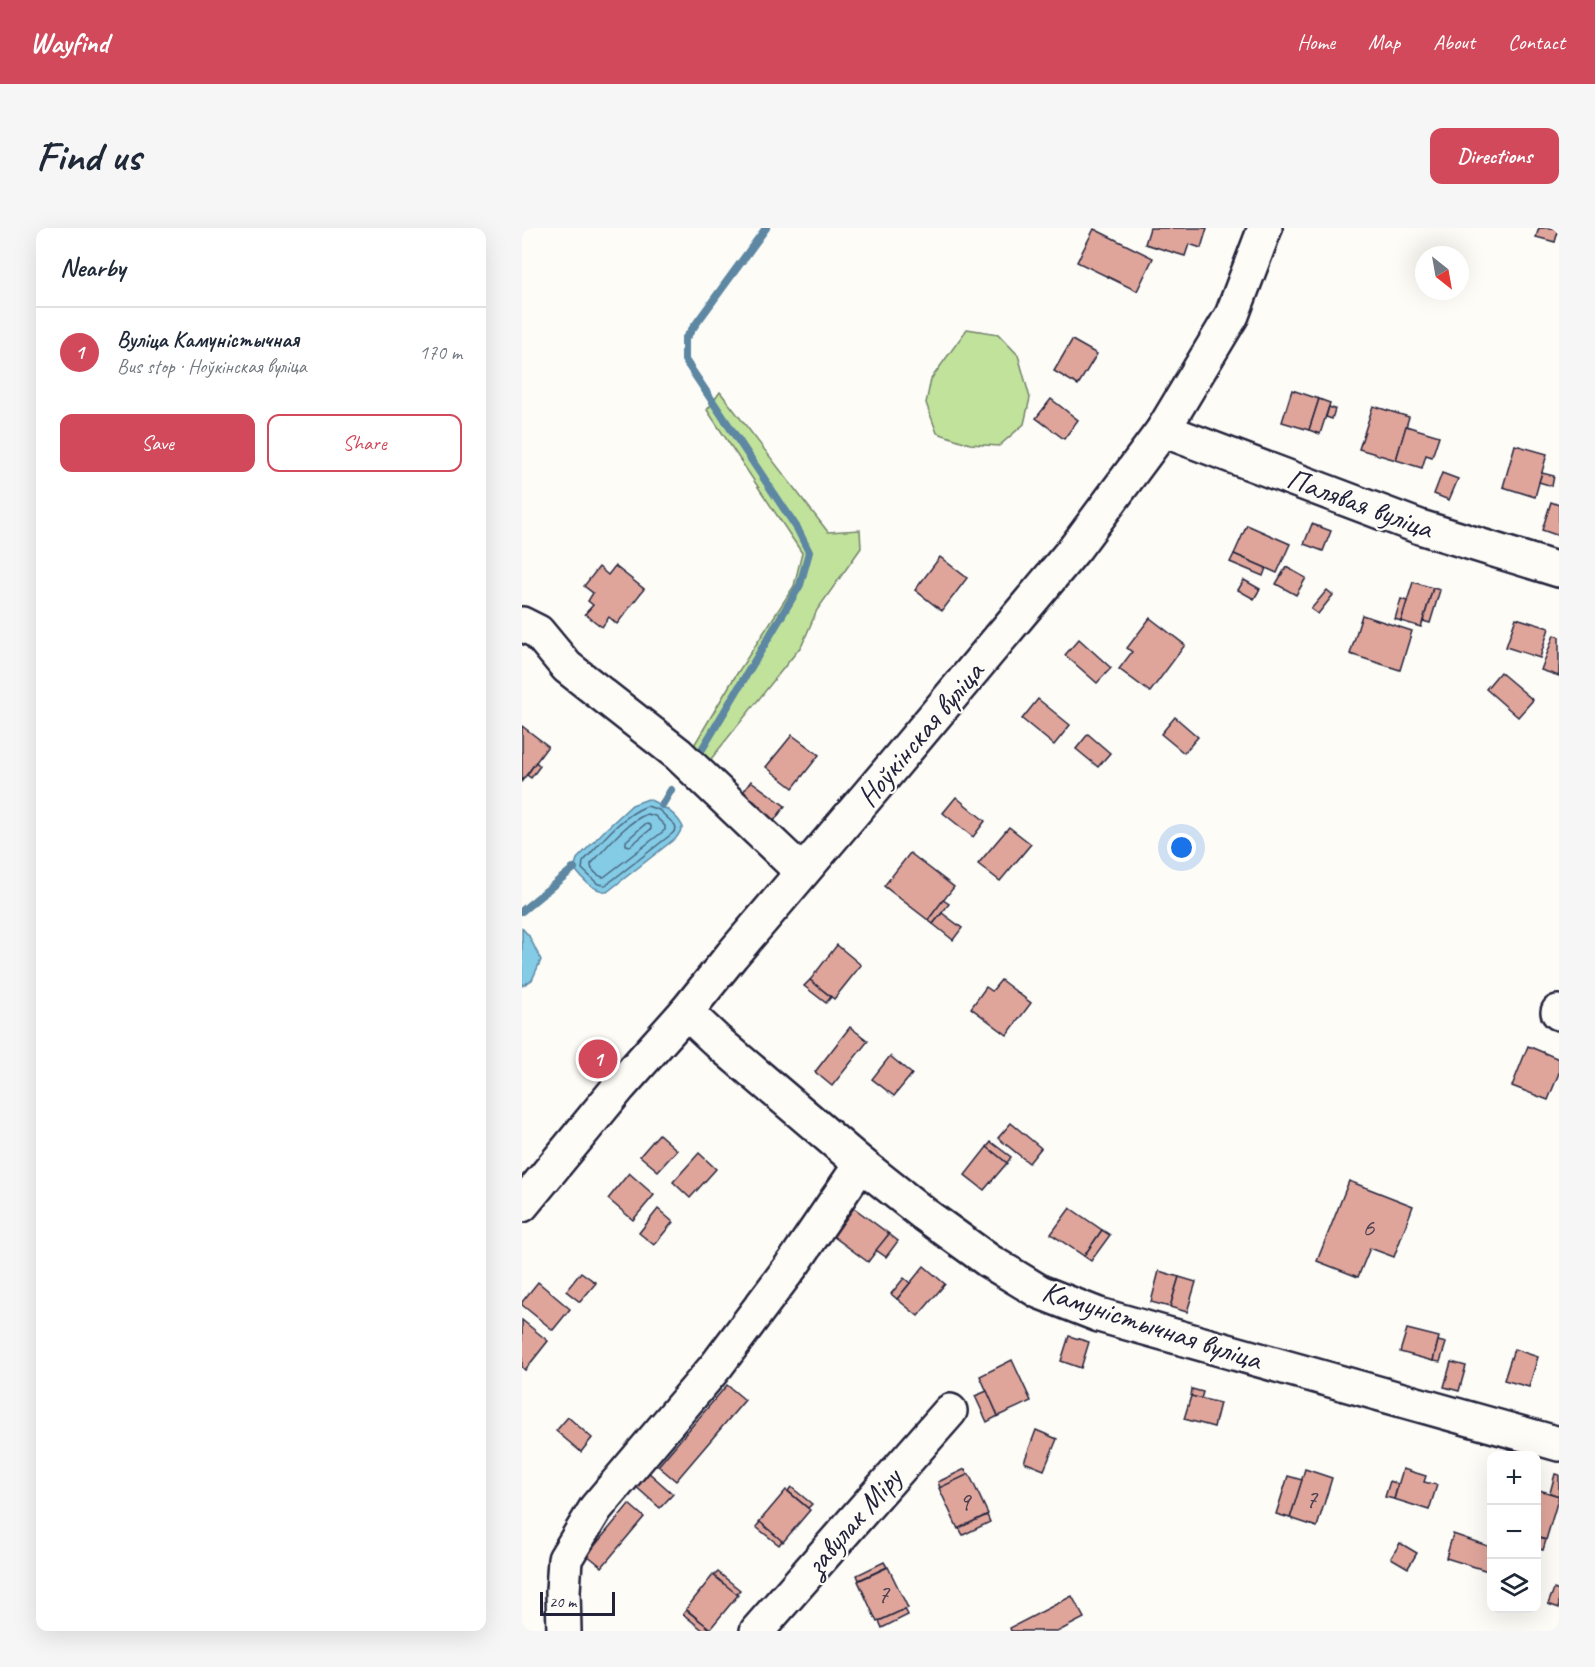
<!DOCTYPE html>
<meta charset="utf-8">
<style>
body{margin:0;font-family:Caveat,sans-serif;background:#f6f6f7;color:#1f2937}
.controls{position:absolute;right:18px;bottom:18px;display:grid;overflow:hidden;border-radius:12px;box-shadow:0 6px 24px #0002}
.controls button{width:54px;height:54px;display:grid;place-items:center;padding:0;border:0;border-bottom:2px solid #e0e1e3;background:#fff;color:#1f2937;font:30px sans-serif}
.compass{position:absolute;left:893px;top:18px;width:54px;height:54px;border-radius:50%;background:#fff;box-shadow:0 6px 24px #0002;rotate:149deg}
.scale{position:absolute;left:18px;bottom:15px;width:75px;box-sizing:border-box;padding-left:6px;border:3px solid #22223b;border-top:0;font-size:16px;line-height:21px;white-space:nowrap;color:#22223b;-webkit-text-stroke:4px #fdfcf7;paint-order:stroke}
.you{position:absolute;left:660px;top:620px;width:21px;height:21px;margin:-15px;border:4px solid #fff;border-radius:50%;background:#1a73e8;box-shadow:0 0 0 9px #1a73e833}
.badge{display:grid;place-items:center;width:39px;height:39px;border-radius:50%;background:#d1495b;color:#fff;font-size:20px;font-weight:700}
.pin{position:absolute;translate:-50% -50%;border:3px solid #fff;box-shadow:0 2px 6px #0006}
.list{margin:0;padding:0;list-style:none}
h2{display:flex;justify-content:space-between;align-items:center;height:78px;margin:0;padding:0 24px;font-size:26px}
h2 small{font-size:20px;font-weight:400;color:#747a83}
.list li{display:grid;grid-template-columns:39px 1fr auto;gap:18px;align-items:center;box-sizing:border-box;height:90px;padding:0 24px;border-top:2px solid #e0e1e3}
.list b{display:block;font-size:22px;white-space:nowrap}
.list p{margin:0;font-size:20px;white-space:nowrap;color:#747a83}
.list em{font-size:20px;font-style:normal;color:#747a83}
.actions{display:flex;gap:12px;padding:18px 24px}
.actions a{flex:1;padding:14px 0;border:2px solid #d1495b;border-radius:12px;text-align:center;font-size:21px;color:#d1495b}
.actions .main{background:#d1495b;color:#fff}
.icon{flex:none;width:33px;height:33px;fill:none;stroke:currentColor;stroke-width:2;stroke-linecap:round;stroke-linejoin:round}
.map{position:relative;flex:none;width:1037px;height:1403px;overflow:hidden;border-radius:12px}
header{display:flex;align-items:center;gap:36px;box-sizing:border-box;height:84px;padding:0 30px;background:#d1495b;color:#fff}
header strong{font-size:28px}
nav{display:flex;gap:33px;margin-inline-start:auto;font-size:21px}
.intro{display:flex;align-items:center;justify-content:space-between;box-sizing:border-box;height:144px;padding:0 36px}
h1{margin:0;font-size:42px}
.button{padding:15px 27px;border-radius:12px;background:#d1495b;color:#fff;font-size:21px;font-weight:700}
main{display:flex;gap:36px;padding:0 36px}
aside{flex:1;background:#fff;border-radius:12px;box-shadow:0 6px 24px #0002}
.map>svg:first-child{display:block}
.green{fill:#c1e29b;stroke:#72826b;stroke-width:1.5}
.water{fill:#84cbe6;stroke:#5d87a2;stroke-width:1.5}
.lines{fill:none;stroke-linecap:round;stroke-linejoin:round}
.shore{stroke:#49667f;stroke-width:1.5}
.stream{stroke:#5d87a2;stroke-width:8}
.building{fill:#dfa59b;stroke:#22223b;stroke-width:1.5}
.minor-casing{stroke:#22223b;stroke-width:38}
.major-casing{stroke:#22223b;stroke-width:38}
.minor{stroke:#fdfcf7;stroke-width:33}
.major{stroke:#fdfcf7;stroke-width:33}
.labels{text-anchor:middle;stroke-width:4.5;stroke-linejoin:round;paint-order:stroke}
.number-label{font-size:27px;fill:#514353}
.street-label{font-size:30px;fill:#22223b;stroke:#fdfcf7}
</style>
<header>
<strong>Wayfind</strong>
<nav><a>Home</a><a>Map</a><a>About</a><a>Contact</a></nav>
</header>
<div class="intro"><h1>Find us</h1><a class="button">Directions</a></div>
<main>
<aside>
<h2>Nearby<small></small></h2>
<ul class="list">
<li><span class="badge">1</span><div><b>Вуліца Камуністычная</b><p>Bus stop · Ноўкінская вуліца</p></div><em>170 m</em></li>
</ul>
<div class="actions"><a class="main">Save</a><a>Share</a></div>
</aside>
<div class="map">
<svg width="1037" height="1403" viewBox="0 0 1037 1403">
<rect width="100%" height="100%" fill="#fdfcf7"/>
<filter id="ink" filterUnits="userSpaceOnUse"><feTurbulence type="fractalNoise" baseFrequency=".0167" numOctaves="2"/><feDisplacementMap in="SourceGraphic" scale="12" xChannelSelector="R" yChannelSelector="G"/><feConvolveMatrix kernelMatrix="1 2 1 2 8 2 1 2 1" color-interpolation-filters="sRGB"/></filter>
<g filter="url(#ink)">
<g class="green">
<polygon points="445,101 476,106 496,127 508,170 502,196 477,218 448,216 415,205 404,175 409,151"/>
<polygon points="198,164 306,304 338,302 339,320 295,382 280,417 185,536 168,524 209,455 272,358 280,325 185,182"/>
</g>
<g class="water">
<path d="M126,571c14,6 28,14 35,28l-6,10 -70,55c-16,-3 -23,-11 -33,-24l3,-9 28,-29 27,-25z"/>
<polygon points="0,700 7,708 19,732 10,752 0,758"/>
</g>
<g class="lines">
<g class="shore">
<path d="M125,578l12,4 16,15 1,3 -3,5 -67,52 -8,-1 -16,-15 1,-7c18,-20 38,-46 64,-56z"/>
<path d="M125,586l8,2 10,10v4l-61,47c-5,0 -14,-7 -13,-13 15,-16 35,-42 56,-50z"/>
<polygon points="126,596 129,598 129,601 108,618 104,617 104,613 122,597"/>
</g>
<g class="stream">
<polyline points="179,523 278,357 287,324 275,300 163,132 163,111 244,0"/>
<polyline points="140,577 149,562"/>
<polyline points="0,683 52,640"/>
</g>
</g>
<g class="building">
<polygon points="628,0 685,0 679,20 667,16 663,28 623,16"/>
<polygon points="1017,0 1037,0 1033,14 1014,9"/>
<polygon points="572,1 631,30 615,63 555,34"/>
<polygon points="550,112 575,126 556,157 532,143"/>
<polygon points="770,162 797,171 787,202 760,194"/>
<polygon points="529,171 556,192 542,211 514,190"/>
<polygon points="797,171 808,175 798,206 787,202"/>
<polygon points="851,178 887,189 874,232 837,221"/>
<polygon points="807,179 813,181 810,191 804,189"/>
<polygon points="884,198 917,208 910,229 904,227 900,240 874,232"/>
<polygon points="993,217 1025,226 1013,269 981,259"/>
<polygon points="920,245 936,251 927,272 912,266"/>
<polygon points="1020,245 1032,248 1030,258 1017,254"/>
<polygon points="1029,274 1037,277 1037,308 1020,302"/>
<polygon points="790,296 809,303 801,323 782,316"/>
<polygon points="725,297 768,316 755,345 712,326"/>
<polygon points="712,326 744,340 741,348 708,334"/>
<polygon points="418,329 445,350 420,383 393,362"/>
<polygon points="93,338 122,361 95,396 87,389 80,399 63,386 71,377 66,373 71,365 62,358 77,339 86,347"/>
<polygon points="764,339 784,350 774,367 754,356"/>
<polygon points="722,352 738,361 732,371 716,362"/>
<polygon points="891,354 911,360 899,399 879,393"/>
<polygon points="911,360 918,362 908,395 901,393"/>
<polygon points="805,362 811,367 796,386 789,381"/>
<polygon points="879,371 885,373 879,393 873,391"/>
<polygon points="840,387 890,403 878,442 828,426"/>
<polygon points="628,390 663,417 628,464 597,441 610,424 605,420"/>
<polygon points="994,390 1027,400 1018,430 984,419"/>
<polygon points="1032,407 1037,409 1037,448 1019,442"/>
<polygon points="557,411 589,440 575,455 543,427"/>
<polygon points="978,444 1011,472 996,489 964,461"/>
<polygon points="516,471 548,497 532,517 500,491"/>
<polygon points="653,489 676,509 662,525 639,506"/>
<polygon points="0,498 26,518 0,553"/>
<polygon points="566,506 588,525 576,539 554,521"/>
<polygon points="270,507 297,527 271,560 244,539"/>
<polygon points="14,534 18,538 9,550 5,547"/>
<polygon points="229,553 263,578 252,593 218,568"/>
<polygon points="434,569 463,593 451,609 421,585"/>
<polygon points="487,599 509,616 478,653 456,636"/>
<polygon points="388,625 432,659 406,692 362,658"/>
<polygon points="421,672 427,676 411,696 406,692"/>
<polygon points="420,685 440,700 431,712 411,696"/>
<polygon points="315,717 339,737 312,771 288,752"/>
<polygon points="288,752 309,769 304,775 282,758"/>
<polygon points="479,752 509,775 485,807 449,780 464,759 470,763"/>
<polygon points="328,799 346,813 310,858 293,844"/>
<polygon points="1006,818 1037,831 1037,845 1026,872 990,858"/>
<polygon points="368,828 390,846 372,868 350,851"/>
<polygon points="489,895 519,920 507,935 476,910"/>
<polygon points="137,906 155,922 136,943 118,928"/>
<polygon points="469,914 489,929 485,935 465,919"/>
<polygon points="465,919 485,935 462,962 443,947"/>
<polygon points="177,925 194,941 168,970 151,954"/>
<polygon points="107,945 132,967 111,992 86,971"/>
<polygon points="827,953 891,978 872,1029 848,1020 836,1049 795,1033"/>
<polygon points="332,980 367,1006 346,1034 311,1008"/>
<polygon points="548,980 580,1002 562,1028 529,1006"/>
<polygon points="136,981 151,994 132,1017 117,1005"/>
<polygon points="580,1002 588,1007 569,1033 562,1028"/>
<polygon points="367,1006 376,1013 364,1029 354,1022"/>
<polygon points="402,1038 423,1056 396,1088 375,1071"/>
<polygon points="637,1043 657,1049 648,1079 629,1074"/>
<polygon points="59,1044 74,1055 58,1074 44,1063"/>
<polygon points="657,1049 674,1054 665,1084 648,1079"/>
<polygon points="382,1050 388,1055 375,1071 369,1066"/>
<polygon points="16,1054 48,1081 31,1102 0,1077 0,1074"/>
<polygon points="0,1092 26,1113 3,1142 0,1139"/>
<polygon points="885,1101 917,1109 911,1133 878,1124"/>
<polygon points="547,1108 567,1114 559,1140 539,1133"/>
<polygon points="916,1113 924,1115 918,1134 911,1133"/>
<polygon points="992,1121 1016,1129 1007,1159 982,1152"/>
<polygon points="490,1132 509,1173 476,1188 458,1148"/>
<polygon points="929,1134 944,1138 937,1163 922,1159"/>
<polygon points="205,1157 223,1172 154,1253 136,1238"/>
<polygon points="670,1161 681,1164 679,1171 669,1168"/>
<polygon points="465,1163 476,1188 465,1194 453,1168"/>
<polygon points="669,1168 698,1175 692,1199 662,1191"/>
<polygon points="46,1189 70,1210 59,1224 34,1203"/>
<polygon points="514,1202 535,1211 522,1242 502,1234"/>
<polygon points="443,1241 446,1247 418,1260 416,1254"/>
<polygon points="783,1241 810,1250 795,1299 768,1290"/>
<polygon points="881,1241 904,1248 902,1254 915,1257 907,1282 872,1271"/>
<polygon points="125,1243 151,1266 138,1280 112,1257"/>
<polygon points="447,1246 466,1286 436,1301 417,1260"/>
<polygon points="1033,1246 1037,1247 1037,1268 1028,1265"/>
<polygon points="766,1248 780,1252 768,1290 754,1286"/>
<polygon points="868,1253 876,1256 872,1271 863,1269"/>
<polygon points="269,1259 290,1276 286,1280 266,1263"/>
<polygon points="1014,1261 1037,1268 1024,1312 1014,1309"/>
<polygon points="264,1262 288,1282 261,1314 237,1294"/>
<polygon points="107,1276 122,1289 80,1339 65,1327"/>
<polygon points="465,1287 468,1294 441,1307 437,1300"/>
<polygon points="238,1294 260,1313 257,1317 234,1299"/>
<polygon points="931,1306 969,1319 969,1332 966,1343 924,1330"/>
<polygon points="1014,1309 1024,1312 1021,1322 1014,1320"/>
<polygon points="878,1315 895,1325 886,1340 869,1330"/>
<polygon points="362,1334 365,1339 337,1352 335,1347"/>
<polygon points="366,1339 386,1380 355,1394 336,1353"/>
<polygon points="196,1344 218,1362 214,1366 192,1348"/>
<polygon points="191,1347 216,1367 188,1401 164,1381"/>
<polygon points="1032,1361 1037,1363 1037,1380 1026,1376"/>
<polygon points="550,1368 562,1390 537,1403 489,1403 488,1400"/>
<polygon points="383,1381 386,1387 360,1400 357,1393"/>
<polygon points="164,1382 187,1400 185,1403 182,1403 161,1386"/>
</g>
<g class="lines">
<g class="minor-casing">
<g id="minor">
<polyline points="641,202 898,299 1037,342"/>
<polyline points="0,396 16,404 45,439 156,526 280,644"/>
<polyline points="164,784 196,814 339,936 402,986 467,1033 518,1064 577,1087 1037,1216"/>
<polyline points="1036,784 1037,785"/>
<polyline points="42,1403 41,1363 43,1331 74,1280 195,1137 273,1033 339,936"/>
<polyline points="235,1403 428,1183"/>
</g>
</g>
<g class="major-casing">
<polyline id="major" points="0,977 97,859 164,784 210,727 364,546 554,319 641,202 710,87 743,0"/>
</g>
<use href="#minor" class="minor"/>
<use href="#major" class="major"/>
</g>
</g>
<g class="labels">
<g class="number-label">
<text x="846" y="1008">6</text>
<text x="789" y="1280">7</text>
<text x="442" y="1282">9</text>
<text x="361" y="1375">7</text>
</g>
<g class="street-label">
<text transform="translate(838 275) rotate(20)" y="10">Палявая вуліца</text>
<text transform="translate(398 506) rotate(-50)" y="10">Ноўкінская вуліца</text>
<text transform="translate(630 1097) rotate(18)" y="10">Камуністычная вуліца</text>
<text transform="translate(331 1293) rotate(-49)" y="10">завулак Міру</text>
</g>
</g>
</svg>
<div class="controls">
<button>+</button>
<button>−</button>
<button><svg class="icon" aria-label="layers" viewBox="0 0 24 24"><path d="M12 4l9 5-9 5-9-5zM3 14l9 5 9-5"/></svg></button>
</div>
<svg class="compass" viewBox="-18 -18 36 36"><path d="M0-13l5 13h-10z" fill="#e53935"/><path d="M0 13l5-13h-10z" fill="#747a83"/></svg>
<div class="scale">20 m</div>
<div class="you"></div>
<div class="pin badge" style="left:76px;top:831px">1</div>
</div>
</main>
